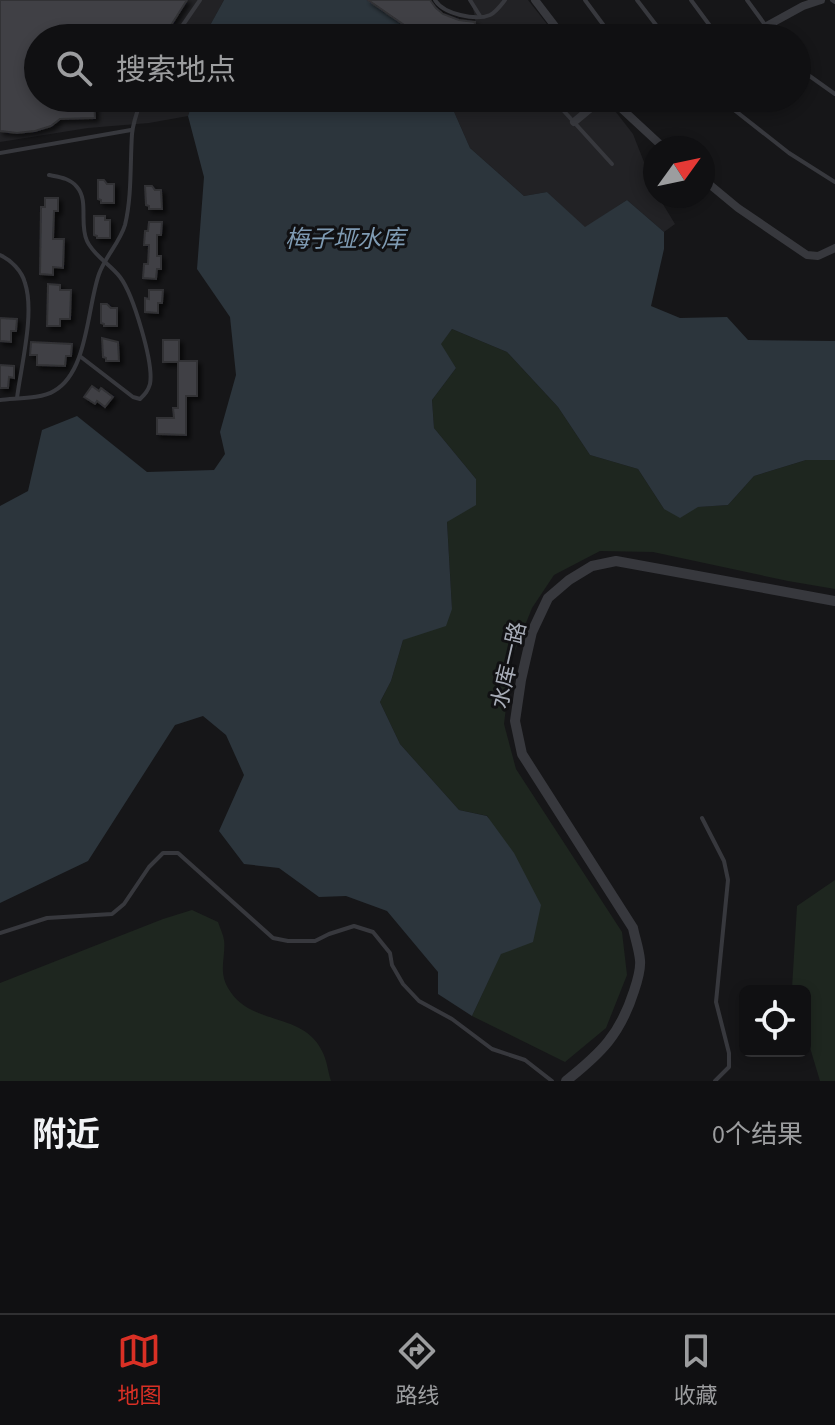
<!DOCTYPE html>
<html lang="zh">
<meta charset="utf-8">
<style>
body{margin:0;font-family:"Source Sans 3","Noto Sans SC",sans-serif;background:#1e1e20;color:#f1f3f6}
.controls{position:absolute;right:24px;bottom:24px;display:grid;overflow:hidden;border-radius:12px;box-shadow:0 4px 12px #0003}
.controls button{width:72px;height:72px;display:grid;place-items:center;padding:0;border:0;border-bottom:2px solid #303032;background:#101012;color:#f1f3f6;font:40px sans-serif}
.compass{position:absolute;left:643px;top:136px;width:72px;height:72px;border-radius:50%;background:#101012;box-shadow:0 4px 12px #0003;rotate:57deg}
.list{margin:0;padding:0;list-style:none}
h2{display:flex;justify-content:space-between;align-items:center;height:104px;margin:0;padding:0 32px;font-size:34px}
h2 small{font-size:26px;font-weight:400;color:#9c9d9f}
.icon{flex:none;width:44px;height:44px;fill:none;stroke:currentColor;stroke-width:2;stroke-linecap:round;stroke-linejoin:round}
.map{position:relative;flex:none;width:835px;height:1081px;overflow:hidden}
.search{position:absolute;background:#101012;box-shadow:0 4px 12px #0003;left:24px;right:24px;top:24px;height:88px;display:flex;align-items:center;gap:20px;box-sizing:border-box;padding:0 28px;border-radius:44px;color:#9c9d9f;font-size:30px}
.sheet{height:232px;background:#101012}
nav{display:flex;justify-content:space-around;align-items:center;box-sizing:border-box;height:112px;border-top:2px solid #303032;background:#101012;font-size:22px;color:#9c9d9f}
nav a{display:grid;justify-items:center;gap:4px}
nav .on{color:#d93025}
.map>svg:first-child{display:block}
.built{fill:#222225}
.green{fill:#1e261f}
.water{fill:#2c353c}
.building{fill:#404145;stroke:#303034;stroke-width:2;filter:url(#shadow)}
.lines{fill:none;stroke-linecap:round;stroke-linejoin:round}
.service{stroke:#37383d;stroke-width:4}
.minor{stroke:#37383d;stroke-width:8}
.tertiary{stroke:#37383d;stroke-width:10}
.labels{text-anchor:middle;stroke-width:6;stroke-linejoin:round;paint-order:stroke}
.street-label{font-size:22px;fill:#a8adb8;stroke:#111113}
.water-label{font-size:24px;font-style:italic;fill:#7f9bb3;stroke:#111113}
</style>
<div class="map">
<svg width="835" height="1081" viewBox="0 0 835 1081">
<defs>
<filter id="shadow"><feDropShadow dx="3.5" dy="3.5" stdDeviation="2" flood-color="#0009"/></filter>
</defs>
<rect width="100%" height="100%" fill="#161618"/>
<g class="built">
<polygon points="0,0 224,0 203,38 38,38 38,98 194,98 188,116 149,123 88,128 0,142"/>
<polygon points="471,0 528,0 558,38 474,38 475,17"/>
<polygon points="448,98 605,98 633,134 655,190 655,196 658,196 675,224 664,232 627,200 585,228 547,192 524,196 470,148"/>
</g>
<g class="green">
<polygon points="452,329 507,352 558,407 590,455 638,469 664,509 728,505 754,476 806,460 835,460 835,589 788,581 653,552 600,551 554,575 532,608 512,658 504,724 516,769 622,932 627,975 606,1028 565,1062 472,1016 501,953 488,816 459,810 400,744 380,702 391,681 403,640 452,609 447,522 476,479 434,428 432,400 456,368 440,344"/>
<polygon points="835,880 835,1081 820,1081 805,1031 805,991 793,991 792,988 797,906"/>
<path d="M192,910l26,12c2,6 5,12 6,18 2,16 -6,31 4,48 22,39 75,23 94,63 5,9 6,21 9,30h-331v-98l163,-64z"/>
</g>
<g class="water">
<polygon points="224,0 368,0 423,38 203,38"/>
<polygon points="194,98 448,98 470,148 524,196 547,192 585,227 627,200 664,232 664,249 651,306 680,318 727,317 748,340 835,341 835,460 806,460 754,476 728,505 698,507 680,518 664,509 638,469 590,455 558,407 507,352 452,329 441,344 456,368 432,400 434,428 476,479 476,505 447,522 452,609 446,626 403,640 391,681 380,702 400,744 459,810 487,816 514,853 541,905 533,942 501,954 472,1016 438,994 438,972 387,911 346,896 319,897 279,868 244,864 219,831 244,775 226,735 203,716 175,725 88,861 0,903 0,506 28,491 42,430 77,416 147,472 214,470 225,454 220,432 236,375 230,317 197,269 204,177 188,116"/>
</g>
<g class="building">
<polygon points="0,0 187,0 163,38 38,38 38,98 94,98 95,118 60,119 51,126 35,131 17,133 0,131"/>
<polygon points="368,0 430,0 436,8 443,14 459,20 475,22 474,38 423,38"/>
<polygon points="98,180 104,180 107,184 114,184 114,203 101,203 101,200 98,199"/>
<polygon points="145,186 152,186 155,190 161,190 162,209 149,209 149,206 146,205"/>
<polygon points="45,198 58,198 58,211 54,211 53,239 64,239 63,268 53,267 53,275 40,274 41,207 45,207"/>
<polygon points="94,216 105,216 105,220 110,220 110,238 97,238 97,236 94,235"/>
<polygon points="149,222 162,222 161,235 157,235 157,256 161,256 161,269 157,269 156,279 143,278 144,264 148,264 149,245 144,245 145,231 148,231"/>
<polygon points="48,284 60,285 60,290 71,290 70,319 60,319 60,326 47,326"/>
<polygon points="149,290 163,290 162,303 158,303 158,313 145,312 145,298 149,299"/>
<polygon points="101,304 107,304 111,308 117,308 117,326 104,326 104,324 101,323"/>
<polygon points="0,318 17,319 16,331 11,331 11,342 0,341"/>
<polygon points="102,338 118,342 119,361 106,361 106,358 103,357"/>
<polygon points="163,340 179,340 179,361 197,361 197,396 186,396 186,435 157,434 157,418 174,418 173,408 178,408 178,362 163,362"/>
<polygon points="31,342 72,344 71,356 66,356 65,366 37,365 37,355 30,355"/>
<polygon points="0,365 14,366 14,378 9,377 8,388 0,388"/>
<polygon points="92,386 99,391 101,388 113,397 105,407 97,401 95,404 84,397"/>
</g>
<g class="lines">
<g class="service">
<path d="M435,0c8,14 41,21 55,15 6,-3 11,-10 15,-15"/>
<polyline points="470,0 480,16"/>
<polyline points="585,0 613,38"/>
<polyline points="637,0 666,38"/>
<polyline points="691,0 719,38"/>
<polyline points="747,0 766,26"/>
<polyline points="832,0 835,2"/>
<polyline points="174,38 200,0"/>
<polyline points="797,67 835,94"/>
<polyline points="552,98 612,164"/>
<polyline points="719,98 789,153 835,182"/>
<polyline points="0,153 131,130"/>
<path d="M49,175c10,2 21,3 28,12 12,14 2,37 10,54 7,15 23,23 33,36 13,17 34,86 30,107 -2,7 -5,10 -10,15l-7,-2 -52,-40"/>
<path d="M0,255c11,5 22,16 25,28 10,30 -4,83 -8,115"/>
<path d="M0,400c15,-2 41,-1 54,-9 34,-19 33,-83 45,-117 6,-17 21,-32 26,-49 7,-29 5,-61 7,-91 1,-12 6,-25 10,-36"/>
<polyline points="702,818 724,861 728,880 716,1002 729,1053 729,1067 715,1081"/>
<polyline points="0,933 47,918 112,914 124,904 149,867 163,853 178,853 273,938 288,941 315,941 329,934 354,926 373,932 390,953 392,965 403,984 419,1001 452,1019 492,1049 525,1060 552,1081"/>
</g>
<g class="minor">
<polyline points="535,0 564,38"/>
<polyline points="732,38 761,29 803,6 821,0"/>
<polyline points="610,98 664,148"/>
<polyline points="574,122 603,98"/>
<polyline points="703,179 738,208 807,255 818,256 835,248"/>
</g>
<path class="tertiary" d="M566,1081c35,-28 54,-46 68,-90 3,-9 7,-22 6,-31 -1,-11 -5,-22 -7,-32l-111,-174 -7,-33 6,-41 11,-48 16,-34 21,-18 23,-14 24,-5 219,40"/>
</g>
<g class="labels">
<g class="street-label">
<text transform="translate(508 665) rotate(-77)" y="8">水库一路</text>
</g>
<g class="water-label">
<text x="345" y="247">梅子垭水库</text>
</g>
</g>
</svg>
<div class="controls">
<button><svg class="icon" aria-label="locate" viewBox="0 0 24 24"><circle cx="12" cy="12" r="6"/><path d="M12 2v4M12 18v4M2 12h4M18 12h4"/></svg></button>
</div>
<svg class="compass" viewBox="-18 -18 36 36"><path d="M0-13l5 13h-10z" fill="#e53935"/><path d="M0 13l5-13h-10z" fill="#9c9d9f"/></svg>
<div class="search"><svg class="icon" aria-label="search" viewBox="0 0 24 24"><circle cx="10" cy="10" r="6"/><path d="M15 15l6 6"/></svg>搜索地点</div>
</div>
<section class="sheet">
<h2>附近<small>0个结果</small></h2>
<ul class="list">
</ul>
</section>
<nav>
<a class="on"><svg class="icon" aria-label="map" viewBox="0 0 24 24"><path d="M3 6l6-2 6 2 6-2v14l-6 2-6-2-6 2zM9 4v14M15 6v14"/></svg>地图</a>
<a><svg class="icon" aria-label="directions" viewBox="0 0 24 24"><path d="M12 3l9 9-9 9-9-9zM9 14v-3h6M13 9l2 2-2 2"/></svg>路线</a>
<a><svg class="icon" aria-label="saved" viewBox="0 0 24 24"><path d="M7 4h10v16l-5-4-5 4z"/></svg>收藏</a>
</nav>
